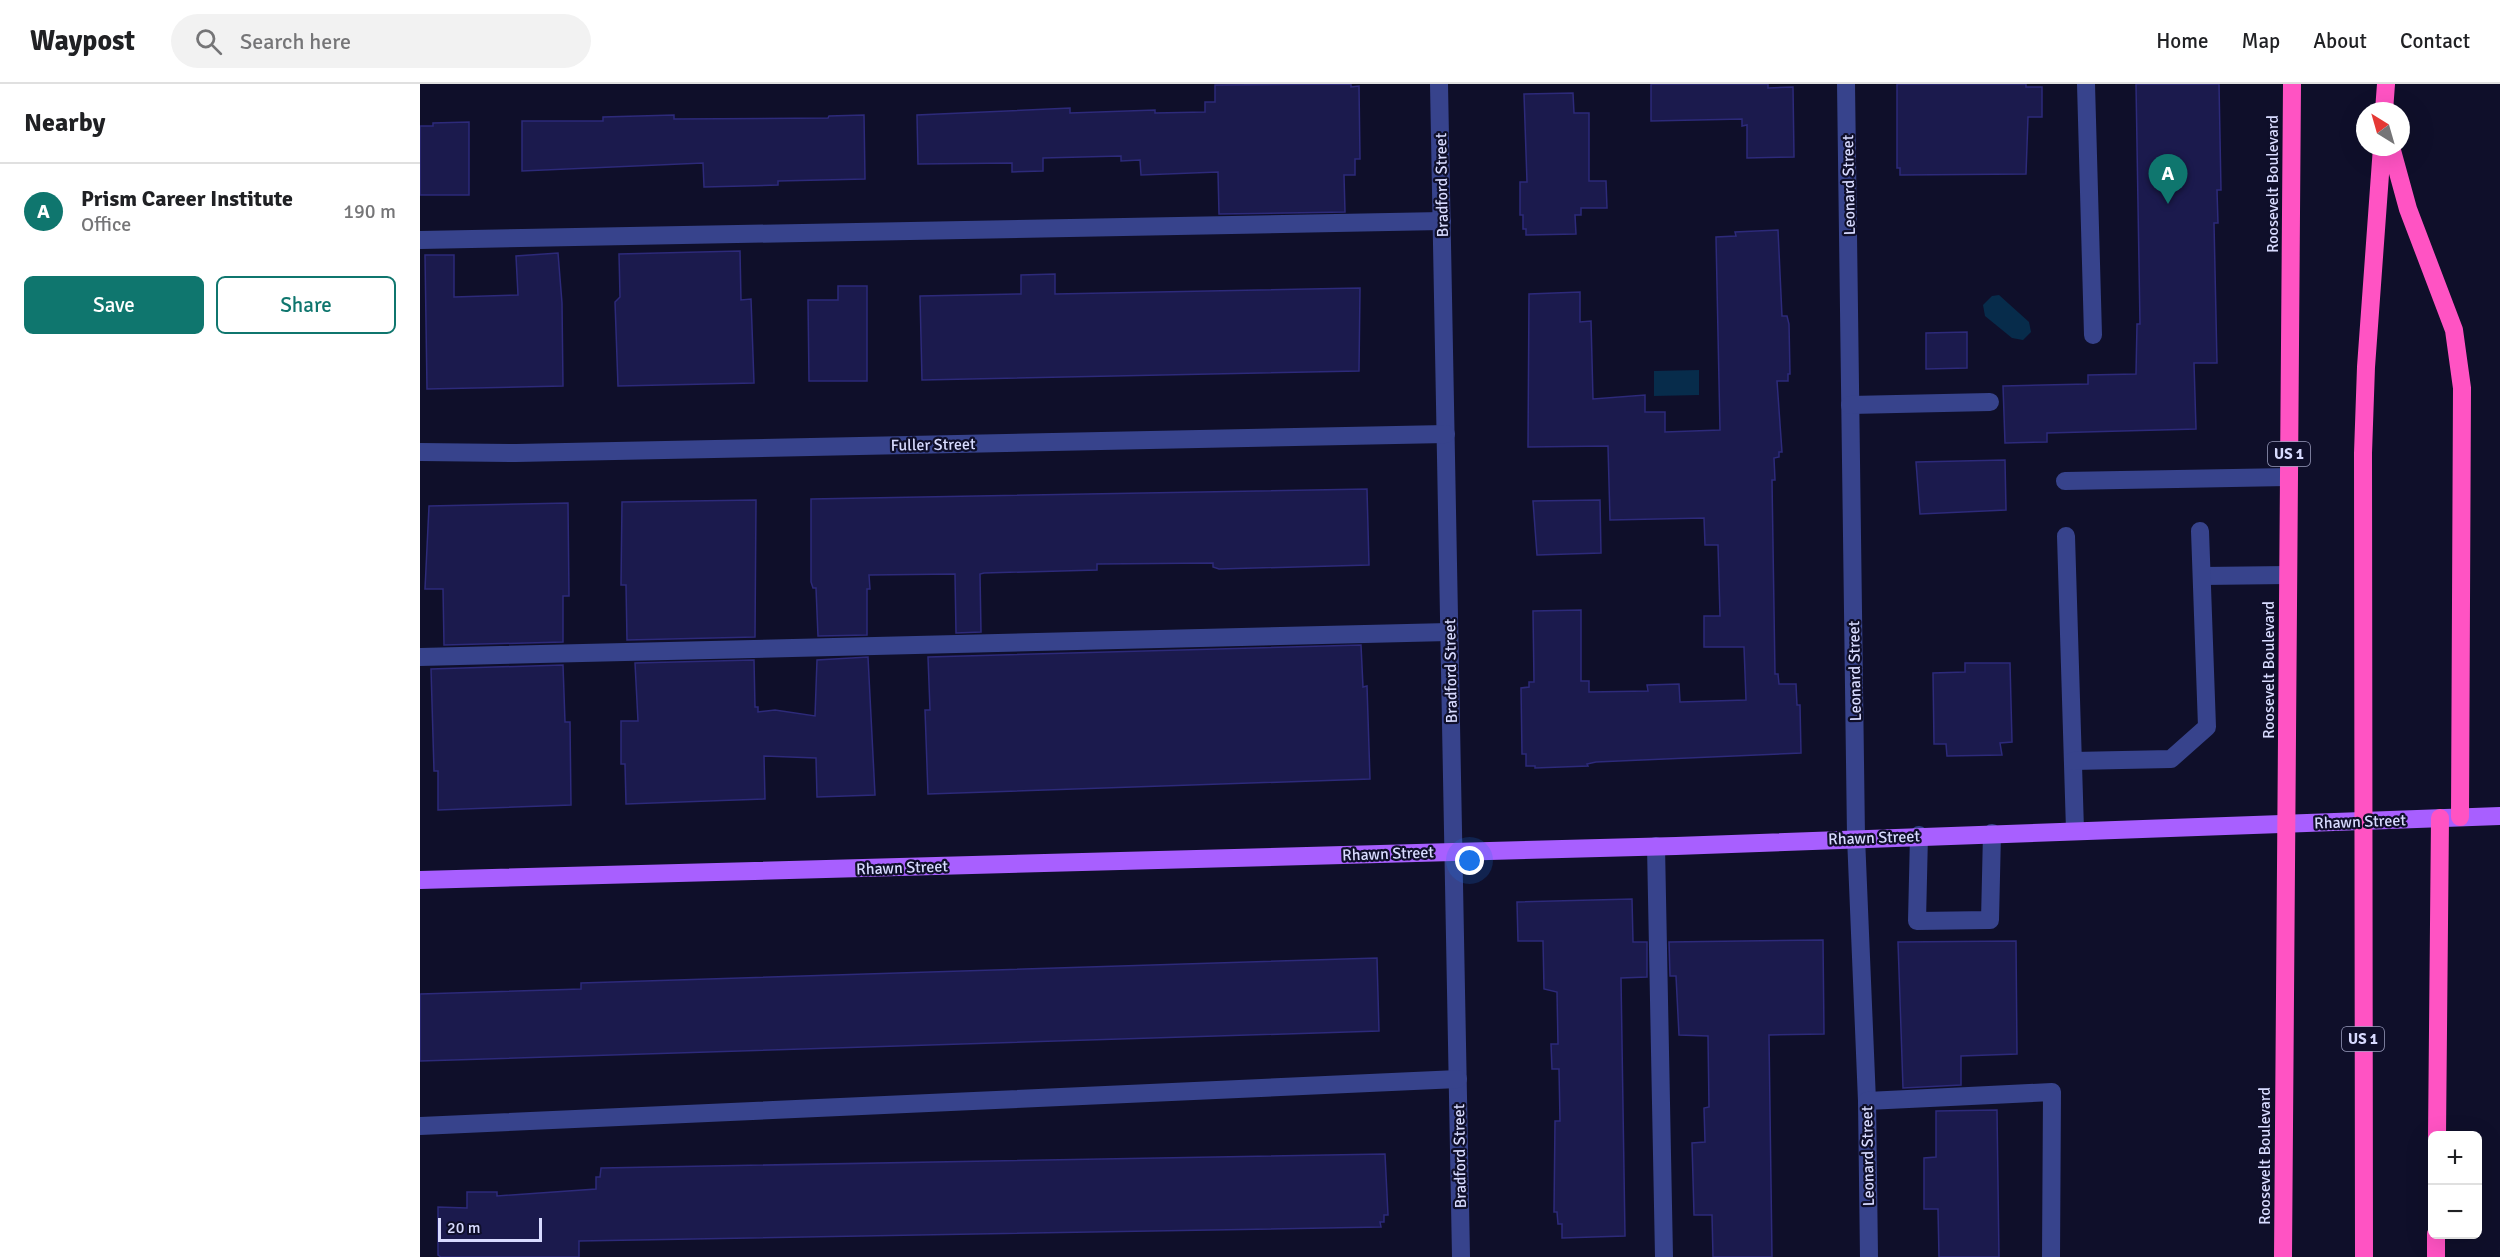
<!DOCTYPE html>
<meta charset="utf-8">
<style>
body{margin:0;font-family:Signika,sans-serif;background:#f2f2f2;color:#202124}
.controls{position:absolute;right:18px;bottom:18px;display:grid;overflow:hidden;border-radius:9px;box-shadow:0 6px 24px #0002}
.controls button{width:54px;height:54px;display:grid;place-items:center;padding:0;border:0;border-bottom:2px solid #e0e0e0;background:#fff;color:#202124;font:30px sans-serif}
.compass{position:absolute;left:1936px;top:18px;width:54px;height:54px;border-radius:50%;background:#fff;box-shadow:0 6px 24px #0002;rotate:323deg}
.scale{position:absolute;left:18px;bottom:15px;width:104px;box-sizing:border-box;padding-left:6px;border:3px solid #d8dbff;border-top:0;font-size:16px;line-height:21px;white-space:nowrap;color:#d8dbff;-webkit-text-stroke:4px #0f0f2a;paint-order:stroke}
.you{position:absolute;left:1050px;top:777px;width:21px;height:21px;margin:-15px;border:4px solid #fff;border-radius:50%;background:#1a73e8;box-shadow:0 0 0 9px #1a73e833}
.badge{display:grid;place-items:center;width:39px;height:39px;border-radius:50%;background:#0f766e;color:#fff;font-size:20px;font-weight:700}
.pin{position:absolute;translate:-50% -50px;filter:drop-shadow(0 2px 3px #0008)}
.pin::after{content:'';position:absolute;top:32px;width:21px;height:18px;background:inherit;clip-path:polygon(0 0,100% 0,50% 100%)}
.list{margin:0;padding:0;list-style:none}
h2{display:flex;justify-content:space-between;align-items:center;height:78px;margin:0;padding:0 24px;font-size:26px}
h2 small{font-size:20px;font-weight:400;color:#757577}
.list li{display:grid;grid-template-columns:39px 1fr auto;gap:18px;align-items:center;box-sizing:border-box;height:96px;padding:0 24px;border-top:2px solid #e0e0e0}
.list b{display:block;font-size:22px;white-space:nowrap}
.list p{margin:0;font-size:20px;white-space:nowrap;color:#757577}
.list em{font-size:20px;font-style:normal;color:#757577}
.actions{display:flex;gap:12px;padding:18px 24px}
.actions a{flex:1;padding:14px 0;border:2px solid #0f766e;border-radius:9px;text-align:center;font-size:21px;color:#0f766e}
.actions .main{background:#0f766e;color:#fff}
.icon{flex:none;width:33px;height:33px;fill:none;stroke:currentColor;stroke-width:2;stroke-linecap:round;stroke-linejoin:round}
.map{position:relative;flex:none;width:2080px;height:1173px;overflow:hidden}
header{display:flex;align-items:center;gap:36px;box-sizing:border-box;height:84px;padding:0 30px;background:#fff;border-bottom:2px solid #e0e0e0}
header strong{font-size:28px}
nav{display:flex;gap:33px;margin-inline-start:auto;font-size:21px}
.search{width:420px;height:54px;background:#f2f2f2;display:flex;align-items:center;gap:15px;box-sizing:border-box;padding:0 21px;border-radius:33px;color:#757577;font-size:22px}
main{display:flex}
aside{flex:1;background:#fff}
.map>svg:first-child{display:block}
.water{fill:#072c4b}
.building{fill:#1b1a4d;stroke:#2d2a7a;stroke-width:1.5}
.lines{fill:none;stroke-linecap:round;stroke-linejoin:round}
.minor{stroke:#37438c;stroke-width:18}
.major{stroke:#a85fff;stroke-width:18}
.highway{stroke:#ff53c3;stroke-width:18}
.labels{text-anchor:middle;stroke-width:4.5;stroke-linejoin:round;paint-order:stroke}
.shield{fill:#0f0f2a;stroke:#9c9ebf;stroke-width:1.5}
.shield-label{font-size:15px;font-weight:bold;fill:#d8dbff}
.street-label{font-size:16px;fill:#d8dbff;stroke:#0f0f2a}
</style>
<header>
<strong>Waypost</strong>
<div class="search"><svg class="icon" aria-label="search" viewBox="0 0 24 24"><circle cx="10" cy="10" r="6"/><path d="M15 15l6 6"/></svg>Search here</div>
<nav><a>Home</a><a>Map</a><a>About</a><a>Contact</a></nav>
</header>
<main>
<aside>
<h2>Nearby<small></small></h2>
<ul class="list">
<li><span class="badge">A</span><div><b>Prism Career Institute</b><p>Office</p></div><em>190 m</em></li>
</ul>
<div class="actions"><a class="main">Save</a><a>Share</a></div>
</aside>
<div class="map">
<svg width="2080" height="1173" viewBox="0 0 2080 1173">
<rect width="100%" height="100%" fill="#0f0f2a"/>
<g class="water">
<polygon points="1579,211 1609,238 1611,248 1603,256 1592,254 1565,232 1563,221 1572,212"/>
<polygon points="1279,286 1279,311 1234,312 1234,287"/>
</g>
<g class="building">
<polygon points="931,0 931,3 939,2 940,75 935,75 935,91 924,91 925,128 799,130 798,88 721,91 720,76 701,77 701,72 623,74 623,87 592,88 592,79 498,80 497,31 650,24 650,29 735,26 735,29 785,28 785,18 795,18 795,1"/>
<polygon points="1231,0 1348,0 1348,4 1373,3 1374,73 1327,74 1327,41 1322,42 1322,35 1231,37"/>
<polygon points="1477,0 1606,0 1606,3 1622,3 1622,33 1608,33 1606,90 1480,91 1480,84 1477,84"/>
<polygon points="1716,0 1799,0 1801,106 1797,106 1798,139 1794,139 1797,279 1774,279 1776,345 1627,349 1627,358 1585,359 1583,302 1668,300 1668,291 1716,290 1717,240 1720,240"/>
<polygon points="1153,9 1154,29 1169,29 1169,97 1186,97 1187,124 1161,124 1161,131 1155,131 1156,150 1106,151 1106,145 1103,145 1103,131 1100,131 1100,98 1107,98 1104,10"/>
<polygon points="254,31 254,35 408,34 409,32 444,31 445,95 358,97 358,101 284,103 283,79 102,87 102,37 183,37 183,33"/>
<polygon points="49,38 49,111 0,111 0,42 13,42 13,39"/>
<polygon points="1358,146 1362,232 1367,232 1369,240 1370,290 1368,290 1368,297 1357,297 1362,368 1359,368 1359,373 1354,374 1355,396 1352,396 1355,590 1358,590 1359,600 1376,600 1377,621 1380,621 1381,669 1176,678 1167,680 1168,682 1115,684 1115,682 1106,682 1106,670 1102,670 1101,604 1109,603 1109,598 1114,598 1113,527 1161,526 1161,597 1169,597 1169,608 1228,607 1227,601 1259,600 1260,618 1326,616 1324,563 1284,563 1284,532 1300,532 1298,461 1285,461 1284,434 1190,436 1188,362 1108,363 1109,210 1160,208 1160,238 1171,237 1173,315 1225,311 1225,328 1245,328 1245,348 1300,346 1296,153 1316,152 1315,148"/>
<polygon points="320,167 321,216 331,215 334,299 198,302 195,218 200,213 199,170"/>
<polygon points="138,169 142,219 143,302 7,305 5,171 34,171 34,213 98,211 96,172"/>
<polygon points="635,190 635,210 940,204 939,287 502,296 500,212 601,210 601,191"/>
<polygon points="418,202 447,202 447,297 389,297 388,216 418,216"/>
<polygon points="1547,248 1547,284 1506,285 1506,249"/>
<polygon points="1585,376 1586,426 1500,430 1496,378"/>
<polygon points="947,405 949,481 799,485 793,483 793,479 677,480 677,486 564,489 560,490 561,548 536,549 535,490 449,491 450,505 447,505 447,551 398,552 396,504 393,504 391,498 391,415"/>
<polygon points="336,416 335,553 207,556 206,501 201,501 202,418"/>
<polygon points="1180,416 1181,469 1117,471 1113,417"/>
<polygon points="148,419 149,512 143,512 143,558 24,561 23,505 5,505 9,422"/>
<polygon points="941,561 943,603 947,602 950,695 508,710 505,626 510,626 508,573"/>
<polygon points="448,573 455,711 397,713 396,674 344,672 345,715 206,720 205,680 201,680 201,637 218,637 215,579 334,576 335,623 338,623 338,628 355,626 395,632 397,576"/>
<polygon points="1545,579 1590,579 1592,658 1580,659 1582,671 1527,672 1526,660 1514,660 1513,589 1545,588"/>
<polygon points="143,581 145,638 150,638 151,721 18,726 18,687 14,687 11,585"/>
<polygon points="1212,815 1213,858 1227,858 1227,893 1201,894 1205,1152 1142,1154 1142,1140 1138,1140 1137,1128 1134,1128 1135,1037 1140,1037 1139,985 1132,985 1131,960 1138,960 1137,908 1124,905 1123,857 1098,857 1097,818"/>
<polygon points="1403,856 1404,950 1349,951 1352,1173 1293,1173 1292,1131 1274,1131 1272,1059 1285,1058 1284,1024 1289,1023 1288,952 1259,951 1256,892 1250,892 1249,858"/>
<polygon points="1596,857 1597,970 1541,972 1541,1001 1483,1004 1478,858"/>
<polygon points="957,874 959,947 0,977 0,910 161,905 161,899"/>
<polygon points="1577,1026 1579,1173 1519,1173 1518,1125 1504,1125 1504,1074 1516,1073 1516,1027"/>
<polygon points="965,1070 968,1131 964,1131 964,1138 960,1138 961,1143 159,1157 159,1173 21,1173 18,1171 18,1123 47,1124 47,1108 77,1108 77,1112 176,1105 176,1093 180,1093 181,1084"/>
</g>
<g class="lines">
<g class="minor">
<polyline points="1019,0 1041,1173"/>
<polyline points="1426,0 1436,753 1447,1017 1449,1173"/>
<polyline points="1666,0 1673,251"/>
<polyline points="0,156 1022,137"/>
<polyline points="1430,321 1570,318"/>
<polyline points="0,368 96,369 1026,350"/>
<polyline points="1645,397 1869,393"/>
<polyline points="1646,452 1655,746"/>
<polyline points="1782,492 1868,491"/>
<polyline points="0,573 1029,548"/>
<polyline points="1653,677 1751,675 1787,643 1780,447"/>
<polyline points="1499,751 1497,837 1570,836 1572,749"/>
<polyline points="1236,762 1244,1173"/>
<polyline points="1447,1017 1632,1008 1631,1173"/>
<polyline points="0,1042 1038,995"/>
</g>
<polyline class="major" points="0,796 1256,762 2080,732"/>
<g class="highway">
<polyline points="1964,27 1966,0"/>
<polyline points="1971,63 1988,125 2034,246 2042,304 2040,733"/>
<polyline points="2017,1052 2020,734"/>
<polyline points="1863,1173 1872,0"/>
<polyline points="1944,1173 1943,369 1946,283 1962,63"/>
<polyline points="2016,1173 2016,1150"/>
</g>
</g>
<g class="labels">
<g class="shield">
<rect x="1848" y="358" width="42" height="24" rx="4.5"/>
<rect x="1922" y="943" width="42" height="24" rx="4.5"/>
</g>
<g class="shield-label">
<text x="1869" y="375">US 1</text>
<text x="1943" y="960">US 1</text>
</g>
<g class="street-label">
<text transform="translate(1852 100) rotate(-90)" y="6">Roosevelt Boulevard</text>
<text transform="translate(1021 101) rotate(-91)" y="6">Bradford Street</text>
<text transform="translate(1428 101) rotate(-91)" y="6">Leonard Street</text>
<text transform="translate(513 360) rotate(-1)" y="6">Fuller Street</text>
<text transform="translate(1848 586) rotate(-90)" y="6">Roosevelt Boulevard</text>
<text transform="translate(1030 587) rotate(-91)" y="6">Bradford Street</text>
<text transform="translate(1434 587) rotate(-91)" y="6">Leonard Street</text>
<text transform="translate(1940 737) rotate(-2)" y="6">Rhawn Street</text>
<text transform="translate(1454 753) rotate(-2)" y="6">Rhawn Street</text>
<text transform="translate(968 769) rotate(-2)" y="6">Rhawn Street</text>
<text transform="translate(482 783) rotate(-2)" y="6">Rhawn Street</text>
<text transform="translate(1039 1072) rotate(-91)" y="6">Bradford Street</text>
<text transform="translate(1447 1072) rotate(-91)" y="6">Leonard Street</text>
<text transform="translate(1844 1072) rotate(-90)" y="6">Roosevelt Boulevard</text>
</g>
</g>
</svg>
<div class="controls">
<button>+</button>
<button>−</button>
</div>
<svg class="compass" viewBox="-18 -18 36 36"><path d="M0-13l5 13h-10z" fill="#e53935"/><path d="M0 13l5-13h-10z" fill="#757577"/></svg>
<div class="scale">20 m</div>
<div class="you"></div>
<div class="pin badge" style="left:1748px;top:120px">A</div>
</div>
</main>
